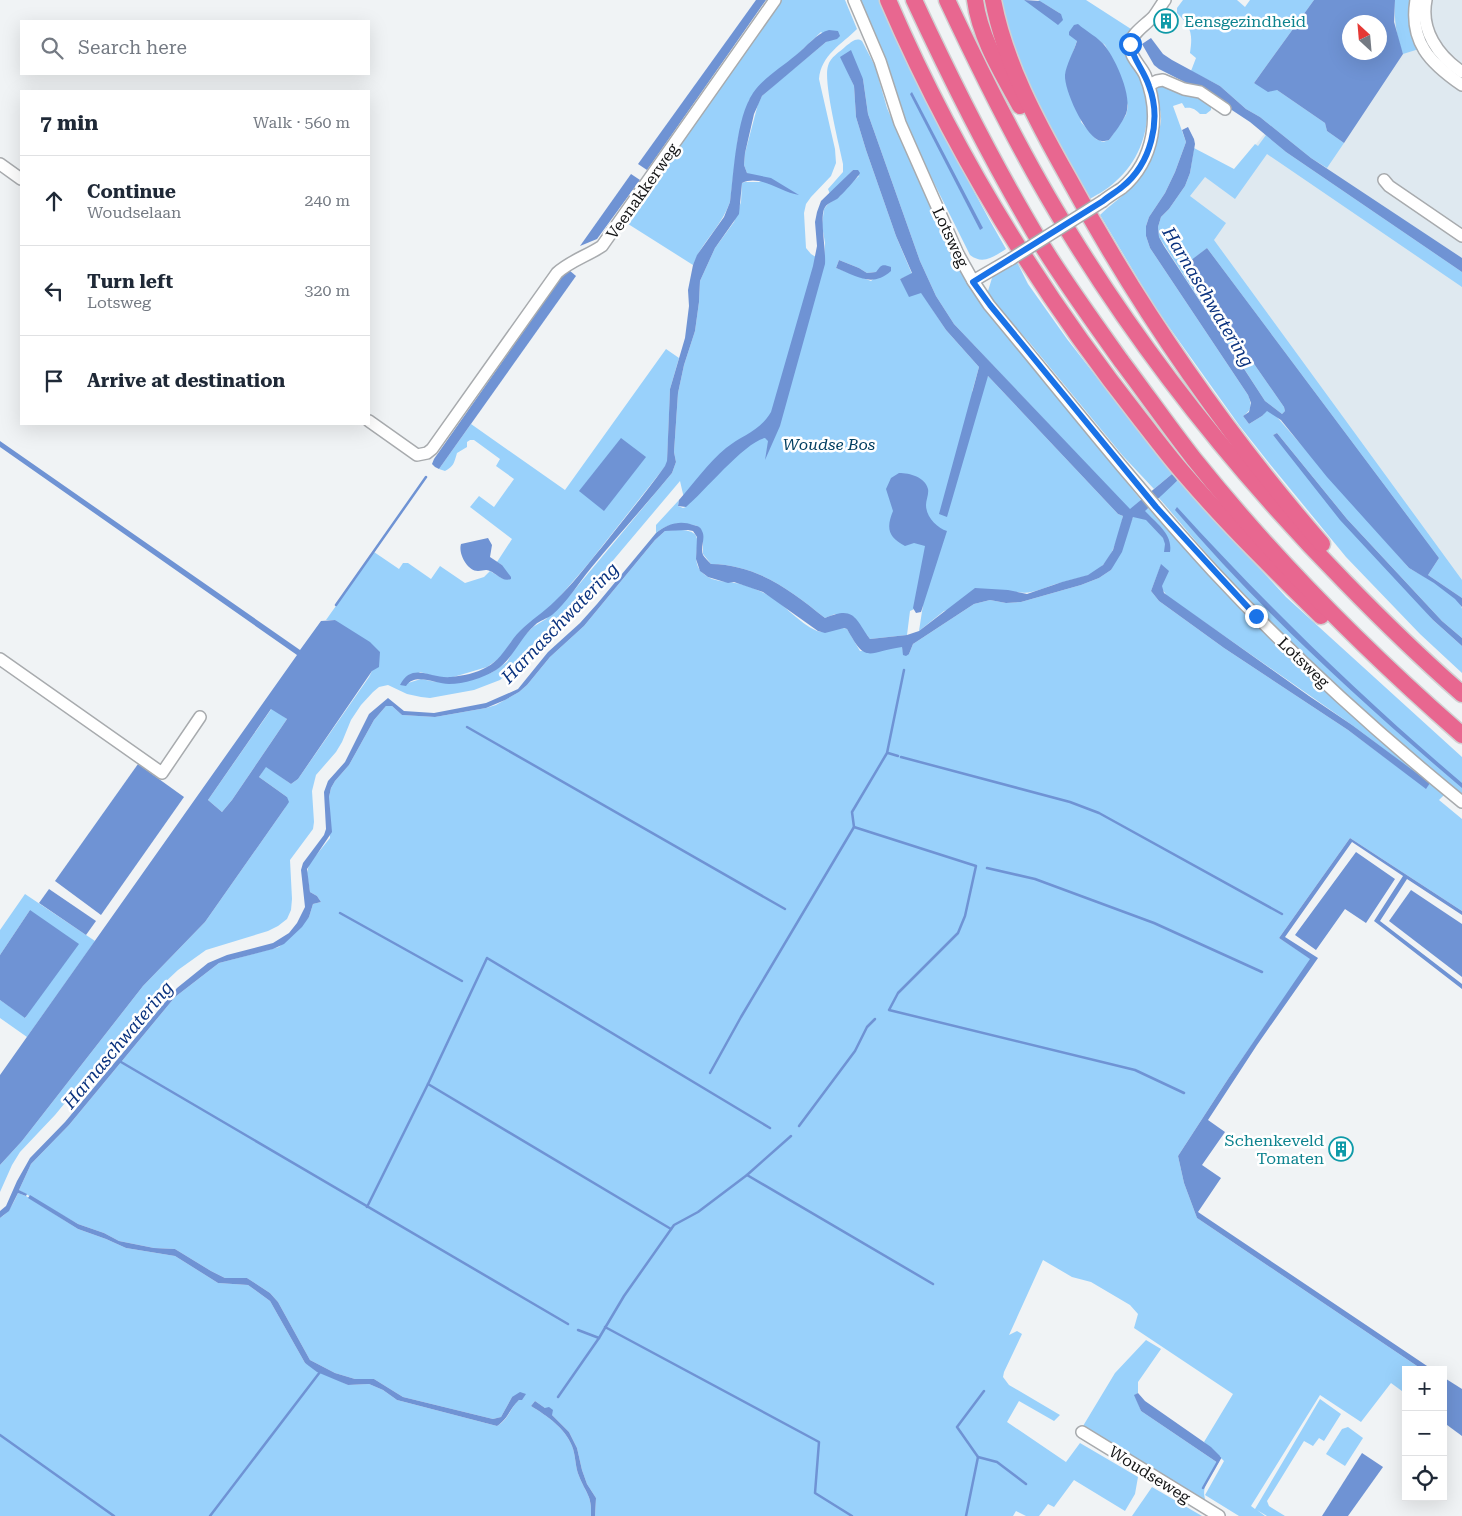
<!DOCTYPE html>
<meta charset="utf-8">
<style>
body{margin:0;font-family:"Roboto Serif",serif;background:#f6f6f7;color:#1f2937}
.controls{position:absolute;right:15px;bottom:15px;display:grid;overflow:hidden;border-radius:0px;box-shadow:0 5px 20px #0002}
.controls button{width:45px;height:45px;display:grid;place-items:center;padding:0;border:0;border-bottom:1px solid #e0e1e3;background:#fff;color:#1f2937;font:25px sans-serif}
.compass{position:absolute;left:1342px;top:15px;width:45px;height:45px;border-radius:50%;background:#fff;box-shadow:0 5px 20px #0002;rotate:334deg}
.stop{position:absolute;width:15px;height:15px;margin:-11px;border:4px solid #1a73e8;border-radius:50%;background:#fff}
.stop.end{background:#1a73e8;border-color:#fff;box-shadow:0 1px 5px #0008}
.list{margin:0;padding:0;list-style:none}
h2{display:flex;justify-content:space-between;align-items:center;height:65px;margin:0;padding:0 20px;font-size:21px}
h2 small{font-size:16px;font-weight:400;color:#747a83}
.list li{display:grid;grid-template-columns:32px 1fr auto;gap:15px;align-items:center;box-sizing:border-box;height:90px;padding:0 20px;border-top:1px solid #e0e1e3}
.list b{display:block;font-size:19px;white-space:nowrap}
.list p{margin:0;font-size:16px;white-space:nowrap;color:#747a83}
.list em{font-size:16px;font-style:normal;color:#747a83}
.icon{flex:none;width:28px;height:28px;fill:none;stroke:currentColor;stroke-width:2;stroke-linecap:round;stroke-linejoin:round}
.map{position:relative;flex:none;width:1462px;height:1516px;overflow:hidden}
.search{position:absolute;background:#fff;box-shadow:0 5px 20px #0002;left:20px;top:20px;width:350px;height:55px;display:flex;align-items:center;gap:12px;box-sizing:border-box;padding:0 18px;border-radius:0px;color:#747a83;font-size:19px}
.panel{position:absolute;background:#fff;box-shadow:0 5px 20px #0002;left:20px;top:90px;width:350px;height:335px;border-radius:0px}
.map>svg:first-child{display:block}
.built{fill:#dfe9f0;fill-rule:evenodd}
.green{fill:#99d1fb;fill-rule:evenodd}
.water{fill:#6f93d4;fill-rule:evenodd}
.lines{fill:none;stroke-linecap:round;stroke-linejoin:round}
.stream{stroke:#6f93d4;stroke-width:2.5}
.minor-casing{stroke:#a8abae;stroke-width:14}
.highway-casing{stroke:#d0d0d1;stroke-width:19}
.minor{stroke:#fff;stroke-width:11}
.highway{stroke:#e86790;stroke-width:16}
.minor-bridge-casing{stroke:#a8abae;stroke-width:14;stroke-linecap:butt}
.minor-bridge{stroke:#fff;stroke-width:11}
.route{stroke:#1a73e8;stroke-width:6}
.labels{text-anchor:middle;stroke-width:5;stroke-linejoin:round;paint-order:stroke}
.culture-label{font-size:16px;fill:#0d838f;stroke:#fff;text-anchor:start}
.street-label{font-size:16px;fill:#151617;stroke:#fff}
.park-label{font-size:16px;font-style:italic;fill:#023f61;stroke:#fff}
.water-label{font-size:18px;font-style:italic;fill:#0b337f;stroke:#fff}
</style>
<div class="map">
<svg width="1462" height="1516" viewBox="0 0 1462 1516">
<rect width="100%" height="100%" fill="#f0f3f5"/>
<path class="built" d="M1250,0h212v619l-174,-180 -123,-186 39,-98 30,17 34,-43zM1350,22h30v30h-30z"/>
<g class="green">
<path d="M781,0h64l12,29c-15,15 -36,26 -38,50l16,70 1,14 -5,13 -20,21 -5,7 -2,9 2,35 5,6 13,8 1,-19 -3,-18 2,-16 4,-5 12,-8 6,-8 13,-12 -6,-6 -23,24 -2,-5 15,-17v-8c-4,-20 -20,-82 -15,-98 2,-9 12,-14 18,-20 6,-4 10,-9 16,-5l13,25 12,42 69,158 3,1 9,17 15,22 158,194 -11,10 -176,-186 -18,-28 -16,-35 -52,-147 -5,-35 -22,-22 13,29 2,31 10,33 30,86 16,38 -12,5 21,13 25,38 33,37 -7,25 16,-16 130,138 5,2c-5,23 -12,52 -37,60 -10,3 -21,5 -30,8 -13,4 -25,11 -38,8l-74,19 -25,20 4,-26 -13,6 -3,24 -37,4 -3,-4 -32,-21 -10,4c-35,-28 -67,-53 -114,-54l-8,-10v-19l-6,-9c-16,-4 -27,-4 -41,7v-8l23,-25 -1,6 5,2 3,-1 -6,-26 -113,134 -36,31 -12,17 -19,17 -26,10 -44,8 -9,-1 -14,-3 -19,-9 -9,2 -6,5 -12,13 -10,15 -9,22 -6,10 -20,23 -4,16 2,31 -1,7 -23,31 2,39 -1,11 -4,9 -9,7 -10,5 -62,19 -28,20 -16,15 -107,130 -35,37 -8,13 -12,27v-27l22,-24 121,-155 62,-64 80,-114 2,-11 -28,-20 7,-11 25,18 7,-5 71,-102 3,-6 -37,-51h-9l48,-68 25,17 4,-6h5l23,16 9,-13 25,17 19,-6 6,-6 13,8 -1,-14 -5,-3 15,-23 -42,-32 9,-11 15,11 20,-28 -18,-13 4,-7 -26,-19h-4l-3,2v5l-10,6c-3,10 -3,13 -12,18l-6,-2 32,-45 94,66 101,-141 13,9 -9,31 -3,75 -79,100 -32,37 -45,41 -10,15 -14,10 -37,11 -13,-1 -17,-5 -12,11 13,-4 15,3 55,-9 16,-11 13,-22 13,-13 13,-8 25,-25 101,-121 4,-11 -2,-10 4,-59 6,-28 11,-34 4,-29 1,-21 15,-33 19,-26 7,-20 1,-19 3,-1h16l-14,-9 -3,-8 1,-12 13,-49 4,-8 17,-15 47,-39 4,-2 -9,-8 -72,68 -11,38 -8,64c-8,22 -21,33 -32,52 -2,4 -3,8 -5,11l-68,-43zM839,260l20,8 8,5 9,-1 9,-6h3l-17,15 -35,-13z"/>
<path d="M860,0h20c40,84 79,168 126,249 -13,8 -23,16 -36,6l-68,-136z"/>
<path d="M994,0h30l37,14 -23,-14h48l45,29c-16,31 6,33 15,58 1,3 0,8 1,11 3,31 -7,62 -31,83 -9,9 -21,15 -32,21l-38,-69zM1097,39l8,6 5,10 18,51 -2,9 -17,25 -6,2 -7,-3 -15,-17 -9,-67 5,-14z"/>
<path d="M1183,0h54l8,7 5,-7h64l-60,83 23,7 48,33 2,8 17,12 -17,25 -16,-10 -51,-41 -14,-8 -26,-23 -29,-15 5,-13 -6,-5c3,-20 1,-26 -13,-40v-5z"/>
<path d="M1395,0h17l7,49 -16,5c-7,-18 -9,-35 -8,-54z"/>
<path d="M1156,83l42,10 13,12v5l-5,4h-6c-5,-5 -8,-7 -15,-6l-3,-5 -9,3 13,36 -11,30 -10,21 -16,24 -3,9v10l4,12 98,147c4,10 4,15 -5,21l6,8 13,-8 5,-6 9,6 133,152c12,7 51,27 53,41 0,9 0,20 0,29l-20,-17 -95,-102 -70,-86 -4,2 160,185 29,26v27l-42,-39 -74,-77 -77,-94 -30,-38 -85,-119 -54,-91c9,-9 19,-16 29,-25 19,-18 28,-43 32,-69 1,-12 -7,-28 -5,-38z"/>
<polygon points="1266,135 1286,152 1462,272 1462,287 1267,154 1235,199 1205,177 1190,196 1226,223 1214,240 1462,580 1462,598 1428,575 1439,558 1207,248 1187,264 1218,312 1284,407 1285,411 1282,414 1265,401 1159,237 1158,227 1161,217 1169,209 1185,186 1190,173 1194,148 1234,169 1255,144 1258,146"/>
<path d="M1017,262l11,22 39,55 64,82 62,75 93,101 176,160v40c-84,-70 -164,-145 -239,-225 -22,-24 -43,-50 -65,-75l19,-16 -5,-7 -18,15 -31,-33 -94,-114 -38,-40 -3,-11 4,-13 5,-5z"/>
<path d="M1148,508l92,97 190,174v4l14,12 -5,5 23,19v92l-112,-73 -71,100 32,21 -83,120 -50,77 6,27 13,35 226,152h-17v24l-15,-11 -30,39 -41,-27 -69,111 4,3 65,-110 21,15 -17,27 -5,-3 -6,8 -9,-5 -37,60 2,5 16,10h-18l-10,-6 8,6h-26l-34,-21 19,-34 -20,-19 29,-48 -99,-66 4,-14 -8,-9 -39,-23 -19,-5 -29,-17 -34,75 8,-4 5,3 -18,38 -1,5 6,8 51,30 -6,6 -35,-20 -12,21 59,40 14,-19 58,34 -3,17 -10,17 -51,-31 -20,27 -6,-3 -9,12h-13l-10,-5 -3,5h-418l1,-18 -9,-14 -5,-14 -5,-22 -8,-16 -24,-24 -10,-7 -4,5c16,10 34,22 41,40 4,10 3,21 7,30 7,18 13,19 12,40h-591v-298c9,-5 14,-16 18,-25l8,3 52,33 28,10 20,9 49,8 43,27 30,2 22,16 35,62 43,22 21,-1 14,6 14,10 100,26c12,-7 13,-18 22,-26l-7,-3 -11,20 -8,2 -90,-22 -29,-18h-19l-20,-6 -25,-13 -32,-58 -8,-9 -23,-15h-22l-14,-7 -36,-22 -21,-1 -35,-7 -15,-8 -26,-9 -59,-34 12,-26 38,-39 106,-128 44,-34 60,-16 30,-30 4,-13 8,-2 -4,-6 -7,-4 -3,-19 2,-9 21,-26 -1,-41 2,-9 4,-7 14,-16 25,-45 12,-14h6l10,9 33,2 51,-9 10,-3 23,-13 8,-7 23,-28 34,-31 71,-86 10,-9c58,-7 15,26 40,44 9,7 20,6 30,8 8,1 21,6 29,10 19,9 34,30 53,38 10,3 17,-3 26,-3l4,1 13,22 42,-5 1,6 6,2 4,-10 61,-40 16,-4 16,3 15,-1 60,-17 18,-7 12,-8 22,-53zM1161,565l1,24 5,7 185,129 77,58 -3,5 -78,-58 -124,-82 -65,-47 -8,-10z"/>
<polygon points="272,708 287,719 232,800 222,812 208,800"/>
<polygon points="25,894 95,941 27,1037 0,1018 0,1000 26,1018 30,910 0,955 0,930"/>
<path d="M1146,1340l15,9 -23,33v11l-3,2 6,16 77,52c-8,17 -20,24 -10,43l-128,-75 35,-58z"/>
<polygon points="1348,1427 1363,1438 1345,1466 1326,1454 1342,1429"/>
<polygon points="1152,1487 1202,1516 1132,1516"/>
</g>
<g class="water">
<polygon points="756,0 766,0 647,170 638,164"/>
<polygon points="1024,0 1040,1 1061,14 1063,20 1058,25 1054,22"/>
<path d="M1314,0h81l-1,22 9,32 -59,89 -17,-12 -2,-8 -48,-33 -9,2 -14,-9zM1380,22v30h-30v-30z"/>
<path d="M1078,24c8,7 21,14 27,22 11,14 28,51 21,68 -4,9 -11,18 -17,26 -4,1 -7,2 -11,0 -14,-7 -34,-50 -33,-65 1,-10 9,-24 12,-34l-8,-6v-3l5,-7z"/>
<path d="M829,30l9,1 2,5 -3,3 -11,3 -64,54 -8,18 -9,39 -1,12 3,8 24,5 28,17c-18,-2 -38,-21 -57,-12l-3,31 -24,34 -15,33 -1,21 -4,29 -11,34 -6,28 -4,59 2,10 -4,11c-26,32 -55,63 -81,95 -13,16 -24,34 -39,47 -5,4 -12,5 -17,10 -15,13 -22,34 -39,45 -13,8 -32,14 -47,14 -13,0 -34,-12 -43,2l-6,-1c12,-24 31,-6 51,-8 11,-1 26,-4 36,-10 16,-9 21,-24 33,-36 11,-11 24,-19 35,-30 17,-16 32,-36 47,-54 21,-27 43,-53 63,-81l2,-5 3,-72 15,-51 4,-32 -1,-16 5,-25 4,-10 27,-38 6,-15c4,-30 6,-84 23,-109 10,-15 29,-26 43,-38 10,-8 21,-22 33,-25z"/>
<polygon points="1151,38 1163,54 1172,60 1220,86 1246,109 1260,117 1311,158 1462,258 1462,272 1286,152 1250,122 1206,93 1159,69 1154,65 1142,44"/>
<path d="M851,50l12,29 5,35 52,147 16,35 18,28 176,185 42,-35 4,2 1,5 -32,30c11,12 28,23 25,41h-6l1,-8 -2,-6 -17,-18 -13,-3 -11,35 -11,18 -12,8 -18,7 -60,17 -15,1 -16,-3 -16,4 -61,40 -4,10 -3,2 -3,-1 -1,-8c-35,5 -35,18 -55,-18l-3,-1 -19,5 -7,-2 -55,-39 -29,-10 -6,1 -20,-6 -8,-6 -4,-12 1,-22 -4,-6 -5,-1 -23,1 -10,9 -71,86 -34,31 -23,28 -8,7 -14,8 -19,8 -51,9 -33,-2 -10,-9h-6l-12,14 -25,45 -14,16 -4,7 -2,9 3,35 -25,37 3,23 7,4 4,6 -8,2 -4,13 -7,10 -18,17 -11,5 -54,14 -44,34 -106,128 -38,39 -12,26 8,4 -1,2 -8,-3 -9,18 -9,7v-7l6,-5 11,-25 13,-23 35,-36 112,-134 31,-25 19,-8 46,-12 16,-10 8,-10 8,-16 -4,-37 2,-7 21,-28 2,-6 -2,-37 4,-11 17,-19 24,-48 19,-16 16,13 30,2 52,-10 32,-14 30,-37 32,-29 17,-19 59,-71c11,-9 24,-13 37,-8 4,1 7,1 9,6 4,7 -2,16 1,24 2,3 5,6 8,9 47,1 79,26 114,54 30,-13 30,1 45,21l37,-4 12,-4 56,-43 33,2 19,4 35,-12 26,-7 15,-10 10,-15 10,-34 -5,-2 -130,-138 -41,141 -8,-3 40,-147 -33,-37 -25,-37 -12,4 -9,-18 12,-6 -16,-37 -30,-86 -10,-33 -2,-31 -14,-29z"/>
<polygon points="912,92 983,228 980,230 910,94"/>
<polygon points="1188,127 1194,139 1195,144 1190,173 1185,186 1169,209 1161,217 1158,227 1159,237 1164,246 1265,401 1282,414 1285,411 1284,407 1218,312 1186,264 1207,248 1439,558 1428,575 1462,598 1462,607 1455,599 1434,583 1409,568 1327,477 1281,420 1267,411 1262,416 1249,424 1243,416 1249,412 1251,403 1248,395 1150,248 1146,236 1146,226 1149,217 1165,193 1175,172 1186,142 1182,130"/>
<path d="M853,170h5l2,3c-1,3 -20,24 -23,26 -5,3 -10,4 -13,10 -4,11 2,41 1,55l-45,162 -15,34 3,-19 -3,-3c-20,4 -61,54 -79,69l-8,-1 1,-6c15,-17 29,-37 47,-52 16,-13 34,-17 45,-36l42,-146 4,-20 -2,-24 2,-10 4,-11z"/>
<polygon points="631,174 640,180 597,239 580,246"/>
<path d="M839,260l20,8 8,5 9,-1c5,-6 5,-9 15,-5v4c-19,17 -34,5 -55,-3z"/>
<polygon points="569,270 576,276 439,469 435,467 432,464 434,459 566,271"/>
<polygon points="1277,433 1347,519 1442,621 1462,638 1462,646 1433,620 1340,520 1273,435"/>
<polygon points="621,438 646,457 604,511 579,491"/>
<path d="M0,441l300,209 21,-29 14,-1 35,22 10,10 -1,15 -7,4 -74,108 -7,5 -25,-17 -7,10 28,20 2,5 -4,6 -80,114 -62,64 -121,155 -22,24v-90l297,-420 -297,-208zM271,709l16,10 -55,81 -10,12 -14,-12z"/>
<path d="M899,473c11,0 26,4 29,16 1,5 -2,11 -2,16 0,12 11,23 21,26l-26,81 -5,1 -3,-5 12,-62 -11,-3 -9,3c-17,-9 -19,-18 -12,-35l-7,-22 5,-11z"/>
<path d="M1177,507c89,98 184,190 285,276v5c-101,-86 -201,-177 -287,-278z"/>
<path d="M488,538l4,7 -2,12 12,8 9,12v2c-9,3 -14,-5 -21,-8 -5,-2 -7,0 -12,0 -11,0 -20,-18 -17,-27z"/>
<polygon points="1161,564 1169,571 1162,586 1164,593 1309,696 1352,725 1430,783 1426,789 1348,730 1224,648 1159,601 1151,591"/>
<polygon points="138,764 184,797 101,915 55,881"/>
<polygon points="1350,838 1462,911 1462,915 1407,879 1380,921 1462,984 1462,989 1374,921 1403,876 1352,842 1285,937 1318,958 1257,1045 1208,1120 1225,1132 1202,1165 1221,1178 1198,1212 1433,1370 1423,1370 1197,1218 1184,1183 1178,1156 1228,1079 1310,959 1279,938"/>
<polygon points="1356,852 1395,879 1366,923 1345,909 1316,950 1295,935"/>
<polygon points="49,889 96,921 86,935 39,903"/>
<polygon points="1411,890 1462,924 1462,977 1389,921"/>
<polygon points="30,910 79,944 25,1018 0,1000 0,955"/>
<path d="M30,1195l48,29 26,9 15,8 35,7 21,1 36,22 14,7h22l23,15 8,9 32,58 25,13 20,6h19l29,18 90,22 8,-2 11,-20 8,-5 6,2 -4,6h-3c-9,8 -11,19 -22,26l-100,-26 -14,-10 -14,-6 -21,1 -31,-13 -12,-9 -35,-62 -22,-16 -30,-2 -43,-27 -49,-8 -20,-9 -28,-10 -50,-31z"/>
<polygon points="1443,1377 1462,1389 1462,1436 1443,1422"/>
<polygon points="1138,1393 1145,1401 1211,1447 1220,1456 1218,1463 1141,1411 1134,1395"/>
<path d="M535,1401l10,7 4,-1 4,3 -1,5 17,17 8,16 5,22 5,14 9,14 -1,18h-4c1,-21 -5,-22 -12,-40 -4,-9 -3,-20 -7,-30 -7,-18 -25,-30 -41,-40z"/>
<polygon points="1362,1453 1383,1467 1348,1516 1322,1516"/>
</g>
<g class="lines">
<g class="stream">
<polyline points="336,605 426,477"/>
<polyline points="467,727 785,909"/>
<polyline points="888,753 898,756"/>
<polyline points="901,757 1070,802 1099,813 1282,914"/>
<polyline points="854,827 976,866 965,916 958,933 898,993 889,1010 1135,1070 1184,1093"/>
<polyline points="987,868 1035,879 1154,923 1262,972"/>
<polyline points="340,913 462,981"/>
<polyline points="121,1062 568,1324"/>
<polyline points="710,1073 741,1017 854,827 852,812 887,753 904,670"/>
<polyline points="428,1084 671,1229"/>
<polyline points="799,1126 855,1051 867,1027 875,1019"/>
<polyline points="747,1175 933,1284"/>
<polyline points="367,1207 428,1084 487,958 770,1128"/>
<polyline points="605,1327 819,1442 815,1493 852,1516"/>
<polyline points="578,1330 599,1338"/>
<polyline points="558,1397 599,1338 624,1296 674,1225 698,1212 747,1175 791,1136"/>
<polyline points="0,1435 114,1516"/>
<polyline points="978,1457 997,1462 1026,1484"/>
<polyline points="1203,1488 1220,1458 1216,1456"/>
<polyline points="210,1516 320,1372"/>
<polyline points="966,1516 978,1457 957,1427 984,1391"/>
</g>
<g class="minor-casing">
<g id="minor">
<path d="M854,0l26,61 20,62 58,131 15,27 16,24c74,89 146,181 224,266 77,83 162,160 249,231"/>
<path d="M1416,0c-7,42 14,63 46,85"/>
<path d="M1426,0c-6,30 12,56 36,72"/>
<polyline points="1149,85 1157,81 1163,80 1184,89 1200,92 1225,109"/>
<polyline points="0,164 21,179"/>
<polyline points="1384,180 1389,186 1462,236"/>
<path d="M1103,201c6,-5 13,-9 19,-13 33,-28 39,-75 23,-113 -4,-9 -16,-19 -15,-30 1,-12 17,-21 24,-29 4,-5 7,-11 11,-16"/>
<polyline points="973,281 1011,259"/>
<path d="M369,421l48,34 10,-2 5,-4 125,-176c13,-12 30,-17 45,-27l173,-246"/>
<polyline points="0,659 162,773 200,717"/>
<polyline points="1082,1432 1219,1516"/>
</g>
</g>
<g class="highway-casing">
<g id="highway">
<path d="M888,0c65,151 151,291 253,420 15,19 29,38 45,56 42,49 89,95 135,140"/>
<path d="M914,0c39,84 81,168 129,247 25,40 52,77 79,115 24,32 47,65 72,97 80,100 172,192 268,276"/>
<path d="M947,0c37,79 76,158 122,232 78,127 172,244 276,350 38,39 76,76 117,112"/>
<path d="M975,0c5,38 27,73 45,106"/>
<path d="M993,0c12,63 44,122 75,177 71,131 156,254 254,367"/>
</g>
</g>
<use href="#minor" class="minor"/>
<use href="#highway" class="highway"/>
<g class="minor-bridge-casing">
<polyline id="minor-bridge" points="1011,259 1103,201"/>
</g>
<use href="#minor-bridge" class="minor-bridge"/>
</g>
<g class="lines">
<path class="route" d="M1130,44c3,15 14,27 19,42 13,34 2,78 -27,101 -6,5 -13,9 -19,14l-130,81 17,23 166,202 100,109"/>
</g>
<defs>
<g id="building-ring" transform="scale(1.25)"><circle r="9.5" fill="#fff" stroke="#0f9aa8" stroke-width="1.5"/><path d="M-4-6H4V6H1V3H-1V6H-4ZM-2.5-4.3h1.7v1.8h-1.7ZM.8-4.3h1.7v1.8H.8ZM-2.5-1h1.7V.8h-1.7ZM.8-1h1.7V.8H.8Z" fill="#0f9aa8"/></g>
</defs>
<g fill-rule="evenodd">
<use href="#building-ring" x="1166" y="21"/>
<use href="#building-ring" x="1341" y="1149"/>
</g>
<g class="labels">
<g class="culture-label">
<text x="1184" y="27">Eensgezindheid</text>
<text x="1324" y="1146" text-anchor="end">Schenkeveld<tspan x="1324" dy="18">Tomaten</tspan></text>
</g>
<g class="street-label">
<text transform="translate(642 191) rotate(-55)" y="6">Veenakkerweg</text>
<text transform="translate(951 237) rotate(65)" y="6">Lotsweg</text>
<text transform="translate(1304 662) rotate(44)" y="6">Lotsweg</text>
<text transform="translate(1150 1474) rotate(32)" y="6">Woudseweg</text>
</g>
<g class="park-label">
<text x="829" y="450">Woudse Bos</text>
</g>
<g class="water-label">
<text transform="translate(1208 297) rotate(59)" y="6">Harnaschwatering</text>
<text transform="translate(560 623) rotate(-46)" y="6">Harnaschwatering</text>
<text transform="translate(118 1045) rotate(-50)" y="6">Harnaschwatering</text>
</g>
</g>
</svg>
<div class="controls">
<button>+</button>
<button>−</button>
<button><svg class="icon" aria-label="locate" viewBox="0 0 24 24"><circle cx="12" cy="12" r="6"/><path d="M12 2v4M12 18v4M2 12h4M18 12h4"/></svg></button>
</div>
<svg class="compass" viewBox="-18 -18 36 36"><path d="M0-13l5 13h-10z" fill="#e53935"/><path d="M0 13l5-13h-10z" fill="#747a83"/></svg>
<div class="stop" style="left:1130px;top:44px"></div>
<div class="stop end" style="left:1256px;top:616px"></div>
<div class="search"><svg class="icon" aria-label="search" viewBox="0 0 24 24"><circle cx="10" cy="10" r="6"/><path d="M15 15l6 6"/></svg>Search here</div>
<section class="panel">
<h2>7 min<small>Walk · 560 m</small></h2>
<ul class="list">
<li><svg class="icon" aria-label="ahead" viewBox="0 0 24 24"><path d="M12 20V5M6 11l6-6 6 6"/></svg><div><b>Continue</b><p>Woudselaan</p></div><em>240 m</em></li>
<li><svg class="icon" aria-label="left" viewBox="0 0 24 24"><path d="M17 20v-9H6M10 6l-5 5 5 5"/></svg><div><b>Turn left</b><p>Lotsweg</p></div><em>320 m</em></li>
<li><svg class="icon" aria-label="arrive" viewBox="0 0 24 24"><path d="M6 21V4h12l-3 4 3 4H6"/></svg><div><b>Arrive at destination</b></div></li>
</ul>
</section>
</div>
